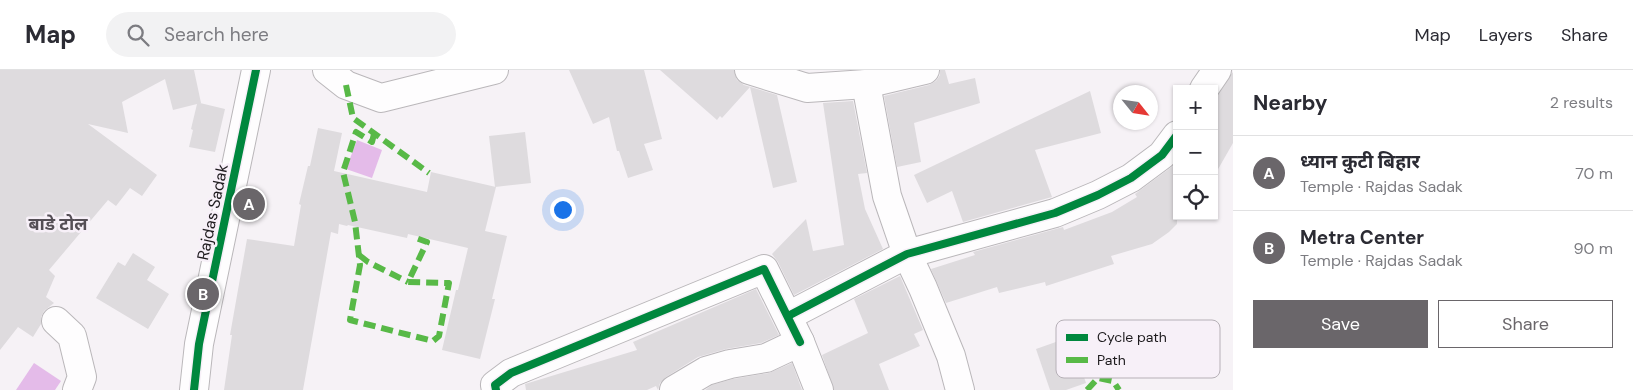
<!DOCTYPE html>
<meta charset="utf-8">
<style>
body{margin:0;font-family:"DM Sans","Noto Sans Devanagari",sans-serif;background:#f2f2f3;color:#2b2b33}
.controls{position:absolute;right:15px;top:15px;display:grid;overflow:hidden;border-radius:0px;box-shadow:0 1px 4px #0004}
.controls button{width:45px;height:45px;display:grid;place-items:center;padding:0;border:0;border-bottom:1px solid #e1e1e2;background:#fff;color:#2b2b33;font:25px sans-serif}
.compass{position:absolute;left:1113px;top:15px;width:45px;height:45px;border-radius:50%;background:#fff;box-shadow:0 1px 4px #0004;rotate:120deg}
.you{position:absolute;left:562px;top:139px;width:18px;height:18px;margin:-12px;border:4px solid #fff;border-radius:50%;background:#1a73e8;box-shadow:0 0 0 8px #1a73e833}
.badge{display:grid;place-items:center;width:32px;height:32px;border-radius:50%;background:#6a666a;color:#fff;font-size:16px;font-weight:700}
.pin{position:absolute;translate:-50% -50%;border:2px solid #fff;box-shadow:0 1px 5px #0006}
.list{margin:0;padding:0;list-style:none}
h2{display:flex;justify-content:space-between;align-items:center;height:65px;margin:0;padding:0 20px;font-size:21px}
h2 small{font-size:16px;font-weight:400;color:#7c7c81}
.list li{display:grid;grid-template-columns:32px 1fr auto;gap:15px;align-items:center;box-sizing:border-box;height:75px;padding:0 20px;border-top:1px solid #e1e1e2}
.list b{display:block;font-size:19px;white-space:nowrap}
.list p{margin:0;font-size:16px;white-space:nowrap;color:#7c7c81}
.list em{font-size:16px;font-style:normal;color:#7c7c81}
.actions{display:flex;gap:10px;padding:15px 20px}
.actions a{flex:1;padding:11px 0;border:1px solid #6a666a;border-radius:0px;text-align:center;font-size:18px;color:#6a666a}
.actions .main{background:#6a666a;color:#fff}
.icon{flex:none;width:28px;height:28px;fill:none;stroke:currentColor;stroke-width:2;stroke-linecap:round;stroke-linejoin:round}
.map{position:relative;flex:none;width:1233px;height:320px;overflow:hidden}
header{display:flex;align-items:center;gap:30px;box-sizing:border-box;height:70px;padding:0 25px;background:#fff;border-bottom:1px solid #e1e1e2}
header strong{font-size:24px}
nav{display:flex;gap:28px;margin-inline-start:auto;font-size:18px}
.search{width:350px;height:45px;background:#f2f2f3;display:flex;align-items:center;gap:12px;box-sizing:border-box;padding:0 18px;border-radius:28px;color:#7c7c81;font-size:19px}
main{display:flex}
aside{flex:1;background:#fff}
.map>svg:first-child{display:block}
.water{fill:#e4bbe9}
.building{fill:#dedbde}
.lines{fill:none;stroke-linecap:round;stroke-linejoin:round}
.minor-casing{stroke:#bab7ba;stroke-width:30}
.minor{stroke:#fefdfe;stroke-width:28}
.quiet{stroke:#58b947;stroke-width:6;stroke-dasharray:12 6;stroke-linecap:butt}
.cycleway-casing{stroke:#f7f0f8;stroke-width:11}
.cycleway{stroke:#00873e;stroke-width:8}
.labels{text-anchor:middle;stroke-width:5;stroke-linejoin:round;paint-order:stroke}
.street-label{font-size:16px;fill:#1e1b1e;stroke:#f7f0f8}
.neighbourhood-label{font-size:18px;font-weight:bold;fill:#554f56;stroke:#f7f0f8}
.key{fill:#f7f0f8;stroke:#b6b0b7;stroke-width:1}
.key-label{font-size:14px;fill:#1e1b1e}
</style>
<header>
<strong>Map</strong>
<div class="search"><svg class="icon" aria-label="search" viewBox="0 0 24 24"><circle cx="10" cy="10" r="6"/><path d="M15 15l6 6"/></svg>Search here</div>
<nav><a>Map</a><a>Layers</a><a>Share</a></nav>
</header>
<main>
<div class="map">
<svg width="1233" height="320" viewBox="0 0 1233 320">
<rect width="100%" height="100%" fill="#f6f2f6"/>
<g class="water">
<polygon points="357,70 382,80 372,108 346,99"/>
<polygon points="34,293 61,311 55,320 16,320"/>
</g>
<g class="building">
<polygon points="0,0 194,0 201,33 200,33 225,39 215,82 189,77 193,60 191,59 197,34 173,40 165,9 122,32 128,63 88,54 157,105 142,126 130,118 116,136 108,130 49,200 55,206 46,227 54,233 44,241 41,247 41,254 33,267 18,257 0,280"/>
<polygon points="569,0 644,0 662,69 644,74 653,100 628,108 619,81 617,81 609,47 593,54"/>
<polygon points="660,0 734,0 737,10 744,15 777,25 797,112 773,118 750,17 722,48 720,46 717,50"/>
<polygon points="940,0 945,0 949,14 975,8 980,33 914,53 921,92 897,97 884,26 929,15 936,11 940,5"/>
<polygon points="1233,2 1233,73 1217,101 1214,100 1214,30"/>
<polygon points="1090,21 1101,63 1035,80 1052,127 963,152 952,121 927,133 914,105"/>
<polygon points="853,31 867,103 858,104 865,139 883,179 794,225 778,192 772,184 806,149 813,181 844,175 823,33"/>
<polygon points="318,58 342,63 334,101 427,122 431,102 496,117 485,161 507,166 492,229 495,229 480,289 442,280 456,220 458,220 468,178 408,164 407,168 348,155 347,156 339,154 338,164 331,162 303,320 224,320 232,265 230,265 247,169 294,176 301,135 299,134 308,96 310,96"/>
<polygon points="525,62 531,113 495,117 489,66"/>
<polygon points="1177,93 1177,154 1169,162 1152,174 1111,186 1114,194 1046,216 1045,212 999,223 997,217 946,233 931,199 975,185 973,182 1063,157 1064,160 1112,142 1137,127 1135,124"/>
<polygon points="133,183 155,197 147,210 169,224 148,259 96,228 118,192 125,196"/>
<polygon points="900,206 923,260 914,264 920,276 879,294 889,320 834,320 822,285 868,263 854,229"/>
<polygon points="756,219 779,265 761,273 726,279 698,287 666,307 660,313 658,320 656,316 647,320 526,320 525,314 637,280 633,272"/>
<polygon points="1070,267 1086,313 1066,320 1050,320 1036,279"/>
<polygon points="792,293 802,320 705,320 712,315 733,309 769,303"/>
</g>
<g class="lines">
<g class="minor-casing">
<g id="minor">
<polyline points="327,0 346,15 381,28 494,0"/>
<polyline points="749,0 807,18 866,14 925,0"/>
<polyline points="866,14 887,126 907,184 923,218 951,286 960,320"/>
<polyline points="1204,19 1217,0"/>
<polyline points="788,246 907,184 1055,143 1098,125 1131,108 1162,85 1177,65"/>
<polyline points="56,251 72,266 82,307 77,320"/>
<polyline points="194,320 199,274 256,0"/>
<polyline points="496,320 495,315 511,303 764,199 800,272"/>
<polyline points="674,320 706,301 730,294 766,288 800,272 819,320"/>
</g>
</g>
<use href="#minor" class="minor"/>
<g class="quiet">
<polyline points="346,15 353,48 429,103"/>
<polyline points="374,64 372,72 356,62 343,102 355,152 360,195 350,250 433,271 439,266 449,213 408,212 427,172 413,167"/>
<polyline points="359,185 368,192 408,212"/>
<polyline points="1087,320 1098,308 1113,311 1119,320"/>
</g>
<g class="cycleway-casing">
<g id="cycleway">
<polyline points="788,246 907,184 1055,143 1098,125 1131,108 1162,85 1177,65"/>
<polyline points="194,320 199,274 256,0"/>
<polyline points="496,320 495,315 511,303 764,199 800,272"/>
</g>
</g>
<use href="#cycleway" class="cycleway"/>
</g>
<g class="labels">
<g class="street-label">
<text transform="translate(212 142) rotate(-78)" y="6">Rajdas Sadak</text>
</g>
<g class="neighbourhood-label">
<text x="58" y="160">बाडे टोल</text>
</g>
</g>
<rect x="1056" y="250" width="164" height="58" rx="8" class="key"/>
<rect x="1066" y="264" width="22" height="7" fill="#00873e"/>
<rect x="1066" y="287" width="22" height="6" fill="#58b947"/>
<g class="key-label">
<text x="1097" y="272">Cycle path</text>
<text x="1097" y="295">Path</text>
</g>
</svg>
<div class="controls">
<button>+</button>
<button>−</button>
<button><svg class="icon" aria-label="locate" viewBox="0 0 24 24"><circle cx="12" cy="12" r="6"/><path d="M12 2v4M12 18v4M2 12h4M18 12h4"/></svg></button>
</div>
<svg class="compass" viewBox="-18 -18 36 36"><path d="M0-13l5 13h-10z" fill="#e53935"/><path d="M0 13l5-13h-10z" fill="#7c7c81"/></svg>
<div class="you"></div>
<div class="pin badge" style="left:249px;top:134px">A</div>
<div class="pin badge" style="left:203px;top:224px">B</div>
</div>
<aside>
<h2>Nearby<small>2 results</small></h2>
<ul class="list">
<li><span class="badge">A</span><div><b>ध्यान कुटी बिहार</b><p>Temple · Rajdas Sadak</p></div><em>70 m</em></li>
<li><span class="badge">B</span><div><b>Metra Center</b><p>Temple · Rajdas Sadak</p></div><em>90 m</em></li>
</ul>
<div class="actions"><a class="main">Save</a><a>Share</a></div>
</aside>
</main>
